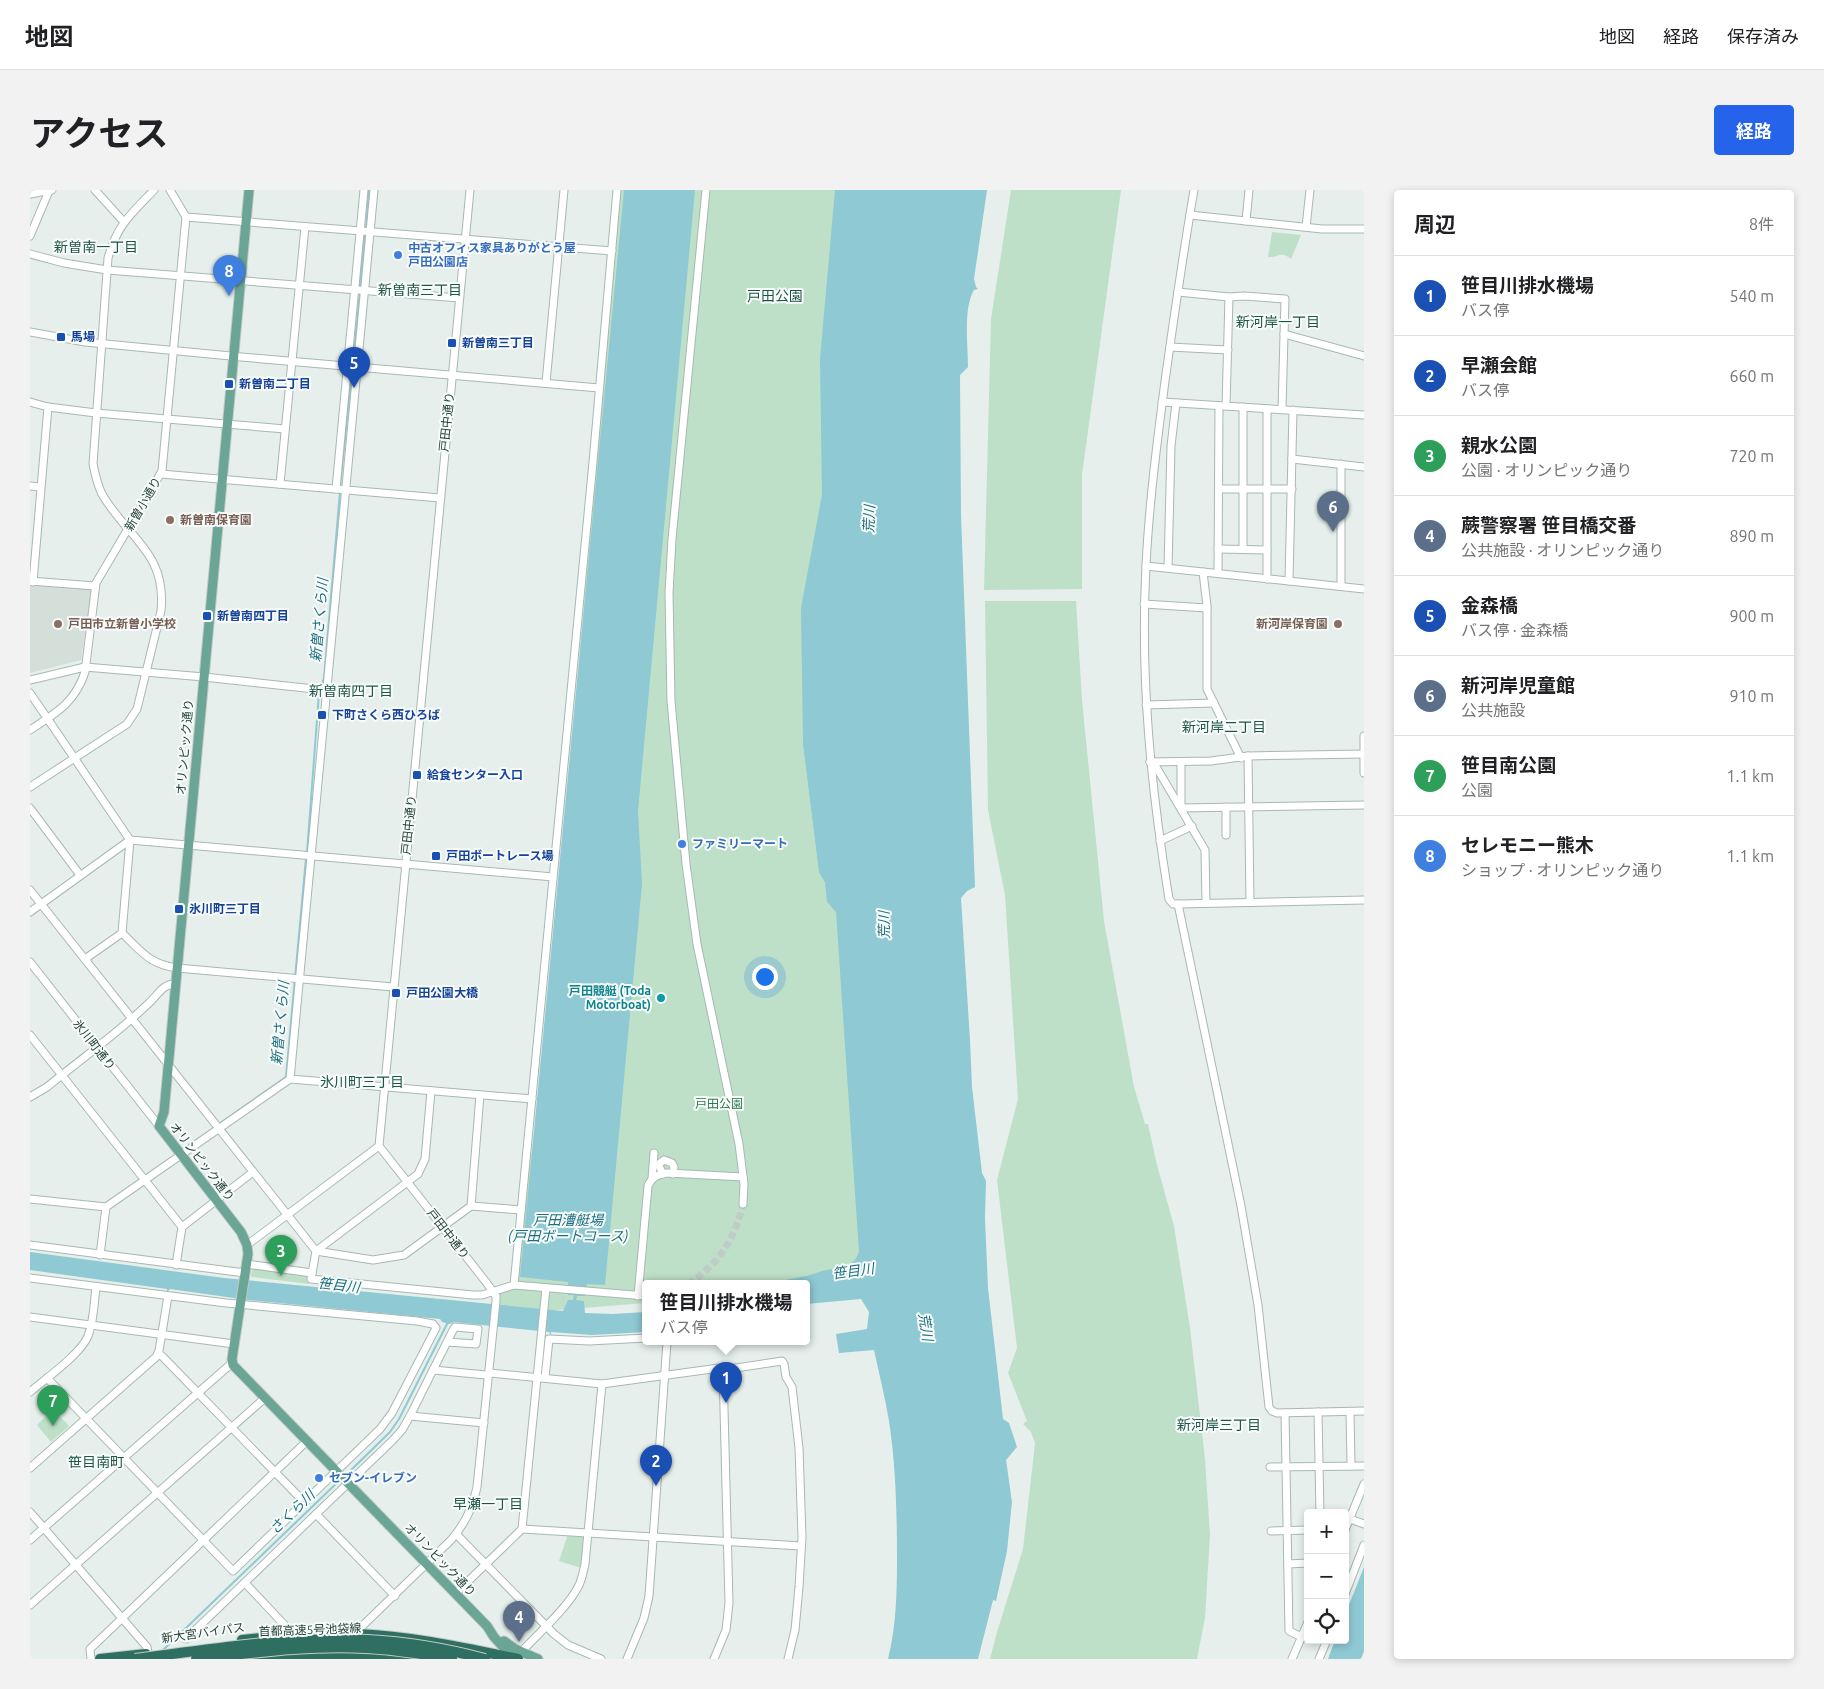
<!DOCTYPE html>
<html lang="ja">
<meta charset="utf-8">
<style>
body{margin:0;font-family:Ubuntu,"Noto Sans JP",sans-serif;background:#f2f2f2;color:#202124}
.controls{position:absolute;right:15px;bottom:15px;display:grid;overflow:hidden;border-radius:5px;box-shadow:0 2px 8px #0003}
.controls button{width:45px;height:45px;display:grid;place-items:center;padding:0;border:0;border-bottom:1px solid #e0e0e0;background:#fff;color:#202124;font:25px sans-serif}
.you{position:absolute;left:734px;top:786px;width:18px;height:18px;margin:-12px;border:4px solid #fff;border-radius:50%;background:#1a73e8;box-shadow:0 0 0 8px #1a73e833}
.badge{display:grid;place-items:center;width:32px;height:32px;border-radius:50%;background:#2563eb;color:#fff;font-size:16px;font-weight:700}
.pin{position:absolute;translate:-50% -41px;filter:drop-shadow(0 1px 2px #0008)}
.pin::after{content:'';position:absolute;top:26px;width:18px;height:15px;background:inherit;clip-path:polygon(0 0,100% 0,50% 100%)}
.popup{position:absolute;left:612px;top:1090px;width:168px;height:65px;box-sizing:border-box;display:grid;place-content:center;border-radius:5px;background:#fff;filter:drop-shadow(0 1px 4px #0005);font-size:16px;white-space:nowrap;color:#757577}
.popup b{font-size:19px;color:#202124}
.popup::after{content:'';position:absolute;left:50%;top:100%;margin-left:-10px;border:10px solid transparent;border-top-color:#fff}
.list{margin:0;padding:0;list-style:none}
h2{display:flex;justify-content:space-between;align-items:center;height:65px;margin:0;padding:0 20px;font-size:21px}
h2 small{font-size:16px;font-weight:400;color:#757577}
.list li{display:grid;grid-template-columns:32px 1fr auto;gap:15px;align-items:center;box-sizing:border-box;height:80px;padding:0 20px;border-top:1px solid #e0e0e0}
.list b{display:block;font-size:19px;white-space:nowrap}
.list p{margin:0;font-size:16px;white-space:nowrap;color:#757577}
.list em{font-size:16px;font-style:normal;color:#757577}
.icon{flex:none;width:28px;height:28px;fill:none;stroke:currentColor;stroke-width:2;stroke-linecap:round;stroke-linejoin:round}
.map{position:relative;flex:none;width:1334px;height:1469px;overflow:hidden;border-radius:5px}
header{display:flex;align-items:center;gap:30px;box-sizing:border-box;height:70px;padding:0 25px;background:#fff;border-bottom:1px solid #e0e0e0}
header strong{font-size:24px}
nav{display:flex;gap:28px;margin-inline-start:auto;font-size:18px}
.intro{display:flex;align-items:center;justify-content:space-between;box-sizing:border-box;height:120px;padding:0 30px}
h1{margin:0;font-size:35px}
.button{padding:12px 22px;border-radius:5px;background:#2563eb;color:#fff;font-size:18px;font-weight:700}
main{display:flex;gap:30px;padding:0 30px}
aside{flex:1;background:#fff;border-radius:5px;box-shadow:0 2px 8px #0003}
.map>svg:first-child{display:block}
.built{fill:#d4dfda}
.green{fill:#bfe0c8}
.water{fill:#8ec9d4}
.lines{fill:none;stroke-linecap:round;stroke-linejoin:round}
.stream{stroke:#8ec9d4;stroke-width:2}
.minor-tunnel{stroke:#bfccc8;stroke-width:7;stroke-dasharray:7 3.5;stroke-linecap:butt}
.minor-casing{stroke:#a8b8b2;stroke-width:9}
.major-casing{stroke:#c2cac8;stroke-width:11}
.highway-casing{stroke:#c2cac8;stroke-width:12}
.minor{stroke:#fff;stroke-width:7}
.major{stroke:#6aa596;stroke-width:9}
.highway{stroke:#2f6f62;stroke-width:10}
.highway-bridge-casing{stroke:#c2cac8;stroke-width:12;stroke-linecap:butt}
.highway-bridge{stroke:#2f6f62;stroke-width:10}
.shop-dot{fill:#3f7fe0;stroke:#f7fbf9;stroke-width:2}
.transit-dot{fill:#1a4fb4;stroke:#f7fbf9;stroke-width:2}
.education-dot{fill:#8d6e63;stroke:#f7fbf9;stroke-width:2}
.culture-dot{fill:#0f9aa8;stroke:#f7fbf9;stroke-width:2}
.labels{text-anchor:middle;stroke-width:4;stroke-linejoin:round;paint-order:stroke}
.shop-label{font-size:12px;font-weight:bold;fill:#366cbe;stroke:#f7fbf9;text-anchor:start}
.transit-label{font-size:12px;font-weight:bold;fill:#164399;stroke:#f7fbf9;text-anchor:start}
.street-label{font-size:12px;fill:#24423a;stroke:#f7fbf9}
.education-label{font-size:12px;font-weight:bold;fill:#785e54;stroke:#f7fbf9;text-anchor:start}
.culture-label{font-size:12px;font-weight:bold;fill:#0d838f;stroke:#f7fbf9;text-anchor:end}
.park-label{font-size:12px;fill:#2d7a4b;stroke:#f7fbf9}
.neighbourhood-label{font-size:14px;fill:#1f5548;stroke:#f7fbf9}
.water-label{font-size:14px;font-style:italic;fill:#1c6f80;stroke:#f7fbf9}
</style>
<header>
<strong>地図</strong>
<nav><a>地図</a><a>経路</a><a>保存済み</a></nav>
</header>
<div class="intro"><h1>アクセス</h1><a class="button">経路</a></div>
<main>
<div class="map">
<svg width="1334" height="1469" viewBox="0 0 1334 1469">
<rect width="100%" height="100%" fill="#e6efeb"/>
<polygon class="built" points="0,393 62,399 51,470 0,483"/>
<g class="green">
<polygon points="590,0 880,0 874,1088 776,1094 616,1094 616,1113 464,1125 462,1101 484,1094 491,1020 503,955 524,801 552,438"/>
<polygon points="981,0 1091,0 1052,285 1052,399 954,400 961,129"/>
<path d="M1242,42l29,3 -10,24c-10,-9 -13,-1 -23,-2z"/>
<polygon points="955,411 1046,411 1052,510 1074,731 1104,897 1115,934 1118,934 1127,975 1144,1036 1160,1138 1175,1269 1180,1345 1175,1428 1167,1469 960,1469 967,1442 993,1359 1005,1253 1001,1242 993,1234 997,1231 978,1183 987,1158 967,990 988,909 975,705 958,620"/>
<polygon points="222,1077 281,1085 279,1094 221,1087"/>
<polygon points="23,1219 39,1236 21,1252 7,1235"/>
<polygon points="538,1344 555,1346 551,1378 529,1371"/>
</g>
<g class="water">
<polygon points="594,0 665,0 608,621 612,694 575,1095 557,1094 555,1106 547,1106 546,1110 554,1111 555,1123 582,1124 616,1122 616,1142 562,1145 521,1142 521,1146 519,1142 424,1132 420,1134 412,1132 410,1129 218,1110 140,1099 137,1102 137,1099 0,1080 0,1062 194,1088 533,1121 538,1110 543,1110 544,1105 538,1105 538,1092 490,1087"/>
<path d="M805,0h152l-13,89 2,8 2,2 -4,1c-11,18 -6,56 -6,77l-8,8 1,140 14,372 -8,4 -6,7 9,142 2,47 10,86 4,8 -1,38 3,69 15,131 6,4 8,24 -11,13 6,42 -5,49 -11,50 -3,-1 -15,59h-90c8,-32 9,-65 9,-98 0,-46 -1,-95 -8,-140 -4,-24 -10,-48 -15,-71l-35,3 -3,-19 31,-5 2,-17 -8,-13 -55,5v-20h-42l43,-8 15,-5 26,-5 7,-6 4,-8 -23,-340 -9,-10 -2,-20 -6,-10 -16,-128 -2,-136 21,-113 -2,-136z"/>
<polygon points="1334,1377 1334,1461 1331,1469 1298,1469 1305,1450 1315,1450 1315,1425"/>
</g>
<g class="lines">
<g class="stream">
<polyline points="336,39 339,0"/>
<polyline points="330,98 335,43"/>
<polyline points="310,297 330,103"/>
<polyline points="277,663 289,503 294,488 310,302"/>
<polyline points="189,934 256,887 276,668"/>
<polyline points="154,959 185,937"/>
<polyline points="315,1286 360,1242 369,1229 418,1132"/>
<polyline points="131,1462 311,1289"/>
</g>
<path class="minor-tunnel" d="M658,1094c30,-19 47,-45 55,-80"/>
<g class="minor-casing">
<g id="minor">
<polyline points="65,0 93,31"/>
<polyline points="676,0 642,349 639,403 641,511 656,674 667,754 709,954 714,994 713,1014"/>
<path d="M1164,0c-11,64 -20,127 -29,191 -8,62 -16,123 -19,185l218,23"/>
<polyline points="0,4 22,0"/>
<polyline points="1160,25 1292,39 1334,39"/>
<polyline points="156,27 582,61"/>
<polyline points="1216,31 1219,0"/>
<polyline points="1276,37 1280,0"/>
<polyline points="0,46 19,1"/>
<polyline points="0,64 34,73 77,80 429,108"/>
<polyline points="1148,102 1199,107 1214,106 1255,109 1252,219"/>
<polyline points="0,142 55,152 211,167 569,198"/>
<polyline points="1254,144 1334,166"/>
<polyline points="1140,157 1198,160"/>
<polyline points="516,193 534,0"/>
<polyline points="0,212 18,217 66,223 255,239"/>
<polyline points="1132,212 1334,225"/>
<polyline points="1196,216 1199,107"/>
<polyline points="1237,219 1237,389"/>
<polyline points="1262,269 1334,277"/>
<polyline points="131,284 410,308"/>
<polyline points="250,294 275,37"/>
<polyline points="0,296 10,297"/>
<polyline points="306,299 334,0"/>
<polyline points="1189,299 1262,299"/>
<polyline points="1188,359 1237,360"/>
<polyline points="1213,359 1213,217"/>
<path d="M1116,376c-6,112 5,222 23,333l4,5h5"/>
<polyline points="1138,378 1141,256 1146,213"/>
<polyline points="1173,382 1177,416 1177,499 1211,568"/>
<polyline points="1188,383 1189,216"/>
<polyline points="0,391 65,396"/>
<polyline points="1259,391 1263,220"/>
<polyline points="3,392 18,217"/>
<polyline points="1311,396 1311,274"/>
<polyline points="1114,414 1177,418"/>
<polyline points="0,490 55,477 174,487 294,500"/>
<path d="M0,503l100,147 -8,93c20,19 27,31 55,35l216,19"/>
<polyline points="1116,515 1184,513"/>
<path d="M0,540c26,-17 45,-27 55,-58l11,-89 66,-112 24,-254 -16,-27"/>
<polyline points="1334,546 1334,583"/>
<polyline points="1218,566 1220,712"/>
<polyline points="1120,572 1181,571 1218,566 1334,564"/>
<polyline points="1120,572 1125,575 1175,660 1176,713"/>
<polyline points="1151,572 1151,617"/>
<path d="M0,597l97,-63 10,-15 24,-98c6,-59 -34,-73 -59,-117 -5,-10 -7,-20 -9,-30l15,-206c9,-33 23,-44 46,-68"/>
<polyline points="1196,617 1196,645"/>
<polyline points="0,618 50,685"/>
<polyline points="1151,618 1334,615"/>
<polyline points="1130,651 1162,636"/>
<polyline points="0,700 286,1061 343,1070 374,1065 441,1016 450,905"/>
<polyline points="1334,710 1148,714 1211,1016 1228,1115 1239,1217 1242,1221 1247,1223 1334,1221"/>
<polyline points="0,722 100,650 523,687"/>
<polyline points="55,769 92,743"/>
<polyline points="0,772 129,936"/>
<polyline points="0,845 152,1037"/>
<polyline points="260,889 344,0"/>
<polyline points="401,901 395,969 388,984 286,1061 281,1089 443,1105 452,1105 484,1095 616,1106"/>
<path d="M0,907l17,-10c34,-28 70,-53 102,-84 8,-7 14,-20 27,-19"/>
<polyline points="633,984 629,976 630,973 634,970 642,973 644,977 643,984"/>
<polyline points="622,989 624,963"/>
<polyline points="0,1009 76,1017 260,889 502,909"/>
<polyline points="441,1016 491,1020"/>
<polyline points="0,1055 215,1083"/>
<polyline points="217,1055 349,956"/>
<polyline points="70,1065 76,1017"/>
<polyline points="216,1074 282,1083"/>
<polyline points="146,1075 152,1037 223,982"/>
<polyline points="0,1088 196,1113 387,1131 403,1134 406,1138 362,1223 350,1239 203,1381 17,1188"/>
<polyline points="484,1095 563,272 587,0"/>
<path d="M608,1106l10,-110c3,-8 10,-12 19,-13l76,4"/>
<polyline points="0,1127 204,1154"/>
<polyline points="128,1164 132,1166 275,1313"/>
<polyline points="403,1180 456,1185 460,1183 572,1194 689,1178 693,1180 752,1171 754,1174 756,1187 762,1197 769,1258 772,1347 769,1397 765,1440 758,1469"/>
<polyline points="515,1188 519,1149 559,1151 616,1148"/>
<path d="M0,1202c15,-13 51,-38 58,-56 6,-15 6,-33 8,-49"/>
<polyline points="1288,1222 1290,1323"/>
<polyline points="1320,1222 1321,1276"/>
<polyline points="1255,1223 1259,1441 1272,1447"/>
<polyline points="380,1226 454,1233"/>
<polyline points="1240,1277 1334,1276"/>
<polyline points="0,1278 126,1167 129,1161 138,1106"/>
<polyline points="0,1322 117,1457 118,1463"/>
<polyline points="286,1324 365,1406"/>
<polyline points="1320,1329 1334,1334"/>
<polyline points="492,1339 771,1356"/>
<polyline points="1315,1340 1334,1294"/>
<polyline points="1241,1341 1278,1340"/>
<polyline points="426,1344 524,1444 538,1455 571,1469"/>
<polyline points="0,1350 202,1173"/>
<polyline points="1258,1374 1278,1373"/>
<polyline points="215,1393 264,1445"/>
<polyline points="425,1404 492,1339 516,1098"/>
<polyline points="1315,1404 1334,1355"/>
<polyline points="0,1415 235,1208"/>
<path d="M323,1445l98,-95c14,-16 22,-32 26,-53l19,-186v-5l-10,-14 -107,-136 91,-956"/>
<polyline points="156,1449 362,1251 372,1240 380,1226 422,1142 425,1137 448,1139 446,1154 417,1152"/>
<path d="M491,1462c17,-18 47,-45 57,-65 4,-7 5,-15 7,-23l17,-180"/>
<polyline points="61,1469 60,1459 277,1251"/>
<polyline points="597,1469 614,1428 619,1406 637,1152"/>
<polyline points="684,1469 696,1440 699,1413 693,1180"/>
<polyline points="1262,1469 1278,1432"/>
<polyline points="1289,1469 1297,1450"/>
</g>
</g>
<g class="major-casing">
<g id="major">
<polyline points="219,0 134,922 129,936 211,1042 217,1055 218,1064 202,1169 203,1175 457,1436 464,1447 484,1469"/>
<polyline points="474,1451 485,1459 508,1469"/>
</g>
</g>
<g class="highway-casing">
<g id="highway">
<path d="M212,1450c38,-4 76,-8 114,-6 55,2 109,14 162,25"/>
<polyline points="70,1469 116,1464"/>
<path d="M224,1469c51,-5 104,-8 155,0"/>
</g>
</g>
<use href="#minor" class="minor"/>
<use href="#major" class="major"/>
<use href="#highway" class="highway"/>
<g class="highway-bridge-casing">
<g id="highway-bridge">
<path d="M105,1469c77,-10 156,-23 233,-19 40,2 79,9 117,19"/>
<path d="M166,1469c56,-6 112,-14 169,-11 29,1 58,6 87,11"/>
</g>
</g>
<use href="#highway-bridge" class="highway-bridge"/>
</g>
<g class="shop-dot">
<circle cx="368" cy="65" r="5"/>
<circle cx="652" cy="654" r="5"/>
<circle cx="289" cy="1288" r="5"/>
</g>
<g class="transit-dot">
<rect x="26" y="142" width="10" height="10" rx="2.5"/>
<rect x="417" y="148" width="10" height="10" rx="2.5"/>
<rect x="194" y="189" width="10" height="10" rx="2.5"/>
<rect x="172" y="421" width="10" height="10" rx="2.5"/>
<rect x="287" y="520" width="10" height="10" rx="2.5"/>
<rect x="382" y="580" width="10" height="10" rx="2.5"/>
<rect x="401" y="661" width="10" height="10" rx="2.5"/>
<rect x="144" y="714" width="10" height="10" rx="2.5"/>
<rect x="361" y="798" width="10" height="10" rx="2.5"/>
</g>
<g class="education-dot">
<circle cx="140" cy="330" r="5"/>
<circle cx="28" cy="434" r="5"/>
<circle cx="1308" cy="434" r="5"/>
</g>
<circle class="culture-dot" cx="631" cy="808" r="5"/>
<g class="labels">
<g class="shop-label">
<text x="378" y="62">中古オフィス家具ありがとう屋<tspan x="378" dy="14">戸田公園店</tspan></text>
<text x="662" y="658">ファミリーマート</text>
<text x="299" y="1292">セブン-イレブン</text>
</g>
<g class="transit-label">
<text x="41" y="151">馬場</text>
<text x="432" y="157">新曽南三丁目</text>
<text x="209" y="198">新曽南二丁目</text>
<text x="187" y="430">新曽南四丁目</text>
<text x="302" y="529">下町さくら西ひろば</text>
<text x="397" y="589">給食センター入口</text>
<text x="416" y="670">戸田ボートレース場</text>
<text x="159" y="723">氷川町三丁目</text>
<text x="376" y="807">戸田公園大橋</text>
</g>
<g class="street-label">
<text transform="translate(417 232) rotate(-84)" y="4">戸田中通り</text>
<text transform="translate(113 314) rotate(-60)" y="4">新曽小通り</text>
<text transform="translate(155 557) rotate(-85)" y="4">オリンピック通り</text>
<text transform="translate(379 635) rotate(-84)" y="4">戸田中通り</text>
<text transform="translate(64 855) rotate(52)" y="4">氷川町通り</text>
<text transform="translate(172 972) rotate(52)" y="4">オリンピック通り</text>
<text transform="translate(418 1044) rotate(52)" y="4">戸田中通り</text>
<text transform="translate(410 1370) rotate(46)" y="4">オリンピック通り</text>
<text transform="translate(280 1440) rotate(-2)" y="4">首都高速5号池袋線</text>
<text transform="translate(173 1443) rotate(-8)" y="4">新大宮バイパス</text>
</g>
<g class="education-label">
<text x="150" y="334">新曽南保育園</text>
<text x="38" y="438">戸田市立新曽小学校</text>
<text x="1298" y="438" text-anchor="end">新河岸保育園</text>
</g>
<g class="culture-label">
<text x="621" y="805">戸田競艇 (Toda<tspan x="621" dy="14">Motorboat)</tspan></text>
</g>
<g class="park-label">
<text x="689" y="918">戸田公園</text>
</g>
<g class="neighbourhood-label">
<text x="66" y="62">新曽南一丁目</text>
<text x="390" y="105">新曽南三丁目</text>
<text x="745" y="111">戸田公園</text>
<text x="1248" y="137">新河岸一丁目</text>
<text x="321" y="506">新曽南四丁目</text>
<text x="1194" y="542">新河岸二丁目</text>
<text x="332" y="897">氷川町三丁目</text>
<text x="1189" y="1240">新河岸三丁目</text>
<text x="66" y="1277">笹目南町</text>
<text x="458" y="1319">早瀬一丁目</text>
</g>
<g class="water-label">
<text transform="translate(839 329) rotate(-88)" y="5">荒川</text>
<text transform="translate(289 430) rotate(-85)" y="5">新曽さくら川</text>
<text transform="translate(854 735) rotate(-91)" y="5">荒川</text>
<text transform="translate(250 833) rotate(-85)" y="5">新曽さくら川</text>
<text x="538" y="1035">戸田漕艇場<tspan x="538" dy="16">(戸田ボートコース)</tspan></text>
<text transform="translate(823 1081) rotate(-8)" y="5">笹目川</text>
<text transform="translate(309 1095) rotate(7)" y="5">笹目川</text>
<text transform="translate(896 1137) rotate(81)" y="5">荒川</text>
<text transform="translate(262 1322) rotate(-44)" y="5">さくら川</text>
</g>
</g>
</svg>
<div class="controls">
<button>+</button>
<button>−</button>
<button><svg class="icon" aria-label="locate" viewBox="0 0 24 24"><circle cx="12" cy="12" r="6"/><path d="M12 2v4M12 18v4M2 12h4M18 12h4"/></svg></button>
</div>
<div class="you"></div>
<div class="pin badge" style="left:696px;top:1213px;background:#1a4fb4">1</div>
<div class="popup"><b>笹目川排水機場</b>バス停</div>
<div class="pin badge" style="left:626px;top:1296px;background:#1a4fb4">2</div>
<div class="pin badge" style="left:251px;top:1086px;background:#2e9e5b">3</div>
<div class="pin badge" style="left:489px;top:1452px;background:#5c6f8a">4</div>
<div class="pin badge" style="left:324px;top:198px;background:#1a4fb4">5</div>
<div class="pin badge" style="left:1303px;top:342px;background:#5c6f8a">6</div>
<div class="pin badge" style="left:23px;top:1236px;background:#2e9e5b">7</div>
<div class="pin badge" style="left:199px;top:106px;background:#3f7fe0">8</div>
</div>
<aside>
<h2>周辺<small>8件</small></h2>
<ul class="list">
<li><span class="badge" style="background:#1a4fb4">1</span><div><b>笹目川排水機場</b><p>バス停</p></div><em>540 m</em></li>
<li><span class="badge" style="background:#1a4fb4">2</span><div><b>早瀬会館</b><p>バス停</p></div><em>660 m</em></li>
<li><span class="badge" style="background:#2e9e5b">3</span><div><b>親水公園</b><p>公園 · オリンピック通り</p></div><em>720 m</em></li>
<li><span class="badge" style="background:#5c6f8a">4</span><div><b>蕨警察署 笹目橋交番</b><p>公共施設 · オリンピック通り</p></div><em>890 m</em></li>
<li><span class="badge" style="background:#1a4fb4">5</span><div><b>金森橋</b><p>バス停 · 金森橋</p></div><em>900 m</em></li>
<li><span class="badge" style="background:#5c6f8a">6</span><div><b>新河岸児童館</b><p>公共施設</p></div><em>910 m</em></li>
<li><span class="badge" style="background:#2e9e5b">7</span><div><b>笹目南公園</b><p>公園</p></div><em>1.1 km</em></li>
<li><span class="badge" style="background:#3f7fe0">8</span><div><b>セレモニー熊木</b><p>ショップ · オリンピック通り</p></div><em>1.1 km</em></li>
</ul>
</aside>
</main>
